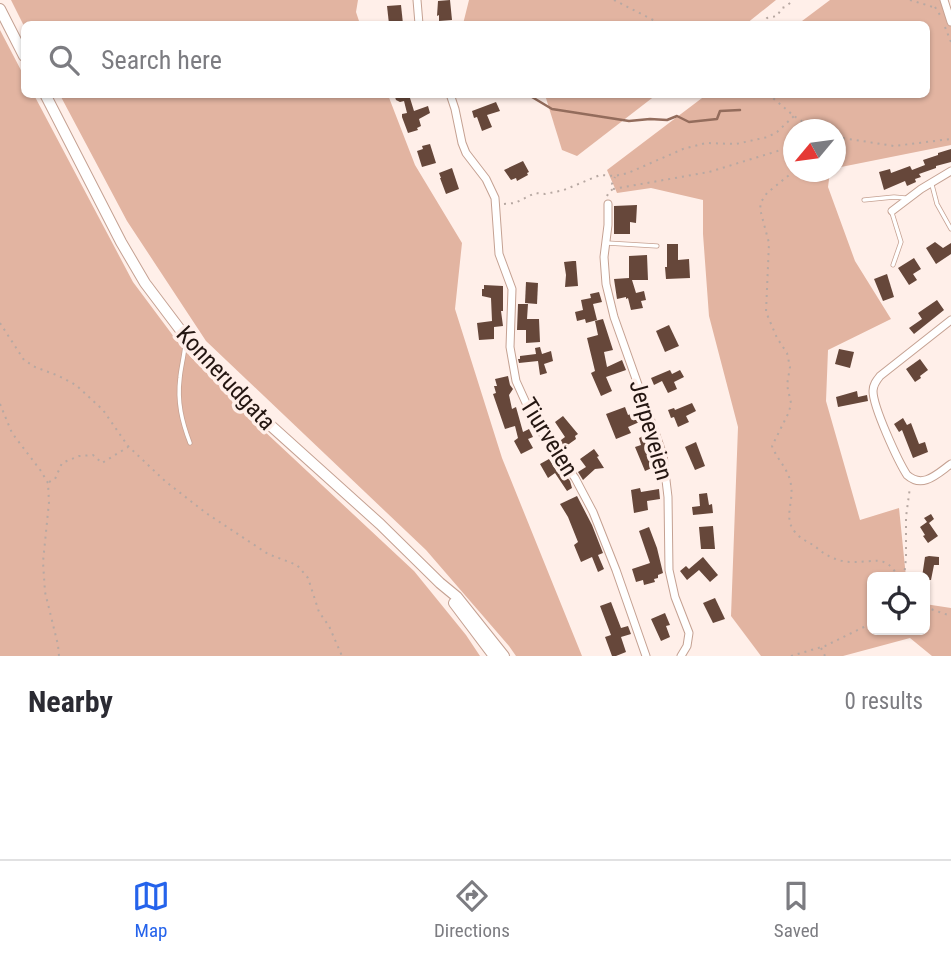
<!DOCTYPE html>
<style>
body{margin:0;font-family:"Roboto Condensed",sans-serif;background:#f2f2f3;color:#2b2b33}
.controls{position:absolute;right:21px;bottom:21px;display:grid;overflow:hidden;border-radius:10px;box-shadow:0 2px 5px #0004}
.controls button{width:63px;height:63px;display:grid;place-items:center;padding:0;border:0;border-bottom:2px solid #e1e1e2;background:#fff;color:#2b2b33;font:35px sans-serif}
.compass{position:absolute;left:783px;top:119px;width:63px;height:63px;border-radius:50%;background:#fff;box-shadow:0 2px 5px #0004;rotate:241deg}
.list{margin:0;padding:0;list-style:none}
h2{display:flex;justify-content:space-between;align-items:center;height:91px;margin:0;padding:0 28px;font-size:30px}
h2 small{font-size:23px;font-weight:400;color:#7c7c81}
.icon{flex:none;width:38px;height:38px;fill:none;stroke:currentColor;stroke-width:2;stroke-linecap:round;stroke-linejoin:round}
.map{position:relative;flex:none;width:951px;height:656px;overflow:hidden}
.search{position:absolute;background:#fff;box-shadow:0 2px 5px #0004;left:21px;right:21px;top:21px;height:77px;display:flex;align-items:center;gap:18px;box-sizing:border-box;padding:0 24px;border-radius:10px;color:#7c7c81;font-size:26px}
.sheet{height:203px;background:#fff}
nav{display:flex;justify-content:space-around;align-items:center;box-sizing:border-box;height:98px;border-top:2px solid #e1e1e2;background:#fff;font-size:19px;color:#7c7c81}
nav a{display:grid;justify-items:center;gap:4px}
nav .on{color:#2563eb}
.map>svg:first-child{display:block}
.green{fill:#e2b4a1}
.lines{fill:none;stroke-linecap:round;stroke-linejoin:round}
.stream{stroke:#936c5c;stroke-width:2.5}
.building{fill:#66473a}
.service-casing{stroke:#c5a192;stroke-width:5}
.minor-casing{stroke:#c5a192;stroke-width:9}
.secondary-casing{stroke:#c5a192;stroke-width:12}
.path{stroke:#b7a8a2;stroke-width:2;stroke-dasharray:2 5;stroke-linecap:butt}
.service{stroke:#fff;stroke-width:3.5}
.minor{stroke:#fff;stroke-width:7}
.secondary{stroke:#fff;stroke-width:10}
.labels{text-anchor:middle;stroke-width:7;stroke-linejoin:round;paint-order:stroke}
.street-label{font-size:24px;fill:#241611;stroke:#ffefe9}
</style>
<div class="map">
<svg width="951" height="656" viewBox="0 0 951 656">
<rect width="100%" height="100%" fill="#ffefe9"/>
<g class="green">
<polygon points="11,0 358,0 356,12 360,24 24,24 24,26"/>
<polygon points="469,0 776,0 746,24 463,24"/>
<polygon points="830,0 943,0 951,27 951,145 836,168 836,130 794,130 794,172 830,172 828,187 855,261 891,319 828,350 826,401 860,520 899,508 906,577 872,577 872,630 925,630 925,604 951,608 951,656 932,656 910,638 843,656 761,656 731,616 738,427 709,316 703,234 703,200 651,188 617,193 607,170 706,95 926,94 926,24 798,24"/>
<polygon points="0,30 24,76 24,94 34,95 133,282 183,349 262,429 414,571 466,635 480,656 0,656"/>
<polygon points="60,95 388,95 415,165 462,243 455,309 502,458 582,656 516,656 509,646 426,550 206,341 127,221"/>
<polygon points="545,95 545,94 656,95 577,156 562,150"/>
</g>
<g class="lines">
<polyline class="stream" points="527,94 552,109 629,121 650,119 667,120 677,116 689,122 717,119 720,111 740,110"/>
</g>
<g class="building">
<polygon points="450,0 452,20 439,21 439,15 437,16 438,1"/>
<polygon points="401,5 403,24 389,24 387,6"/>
<polygon points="394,94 418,94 410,98 414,111 428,106 430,113 419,119 421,126 417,128 418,130 408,133 402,117 402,114 407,113 404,101 400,102 396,100"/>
<polygon points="496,102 500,111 487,115 492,127 482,131 477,117 474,118 472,111"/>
<polygon points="430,144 436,163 422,167 417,151 423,149 422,146"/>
<polygon points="951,149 951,162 936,166 936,168 919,174 921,177 915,179 916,182 907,186 905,181 884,190 879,172 890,169 891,173 910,166 912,170 925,165 923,160 938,155 938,153"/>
<polygon points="523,161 529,172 527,173 528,175 517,181 516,178 511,180 504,170"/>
<polygon points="452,168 459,189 446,194 440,178 441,178 439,173"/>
<polygon points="637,205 636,223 630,222 630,234 614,234 614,206"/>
<polygon points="935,242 943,248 951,243 951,254 936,264 926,248"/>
<polygon points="667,244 678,244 678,260 689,259 690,278 666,279 665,267 667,267"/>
<polygon points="647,255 648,280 632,280 636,293 644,291 646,300 641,301 643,308 631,310 628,298 626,299 626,297 617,299 614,279 629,278 629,256"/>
<polygon points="914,258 921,269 913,274 917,280 909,285 898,268"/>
<polygon points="573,261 576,261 578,286 565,287 566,275 564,262"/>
<polygon points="887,274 894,297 883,301 874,279"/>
<polygon points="526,282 538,283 537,304 525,303"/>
<polygon points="484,285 503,286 503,311 501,311 503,326 494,327 494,339 479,340 477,323 492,321 491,298 482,296 482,289 484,289"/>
<polygon points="599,292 602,302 593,304 597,320 586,323 585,319 577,321 575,312 583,310 581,300 591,298 590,294"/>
<polygon points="937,300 944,310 914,334 909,328 922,319 918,313"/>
<polygon points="518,304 528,304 527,319 539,319 540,342 526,343 526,330 517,330"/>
<polygon points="603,319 613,350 604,352 607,367 622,360 626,370 606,377 612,391 601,396 591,373 595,371 587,338 598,335 595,321"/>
<polygon points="669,325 679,346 665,352 656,331"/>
<polygon points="540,347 542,354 551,351 553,361 544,364 547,373 540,375 538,361 519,363 518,359 520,359 520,356 536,354 535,348"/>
<polygon points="839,349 854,352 850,368 835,364"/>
<polygon points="920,359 928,370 920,376 921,378 915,382 906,369"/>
<polygon points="670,370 672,374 680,370 684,377 674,382 677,389 668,393 662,381 654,385 651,378"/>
<polygon points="508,376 510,385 513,389 509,395 512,409 516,407 523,432 529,429 533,437 528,439 533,448 521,454 514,441 518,438 515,426 505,429 493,394 496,393 494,386 497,386 495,379"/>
<polygon points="857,391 858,397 867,395 868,401 838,407 836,397"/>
<polygon points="692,403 696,411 686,416 689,422 678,427 674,417 671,418 668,410 674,408 675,410"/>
<polygon points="625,407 628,415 641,410 644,420 628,427 631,433 616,439 606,414"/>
<polygon points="563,416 578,434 575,436 576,439 562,449 557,443 565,437 555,422"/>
<polygon points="903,418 907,425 911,423 919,444 925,442 928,452 913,458 902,430 899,432 894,424"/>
<polygon points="648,434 651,441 645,444 654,467 645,471 635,447 641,445 639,438"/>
<polygon points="696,442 705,466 695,470 685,447"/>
<polygon points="594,449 599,456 597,457 604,468 595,469 583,480 578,472 586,467 580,459"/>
<polygon points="549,459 557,472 561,469 570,481 572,488 567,491 555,473 548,478 540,464"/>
<polygon points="640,488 641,492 659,489 660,499 647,501 648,510 634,513 631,490"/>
<polygon points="707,493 709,505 712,504 713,513 693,515 692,507 700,506 699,494"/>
<polygon points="577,496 592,525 603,553 598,555 604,569 598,572 592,557 581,562 574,545 578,542 568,517 560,504"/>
<polygon points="931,514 934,519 929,523 938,536 928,543 923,536 925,535 920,527 927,522 924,518"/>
<polygon points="713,526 715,549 701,549 699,527"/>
<polygon points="649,527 657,548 663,573 658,575 658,578 654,579 655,582 644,585 643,580 636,582 632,569 650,563 639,531"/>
<polygon points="929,556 939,557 939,565 934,565 931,580 925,580 925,577 922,577 925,557"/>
<polygon points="703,557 718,575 710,582 699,570 687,580 680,571 686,566 689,569"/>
<polygon points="715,598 725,619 713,623 703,603"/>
<polygon points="611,602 621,628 628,626 631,634 621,637 626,652 616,656 612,656 605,637 611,635 600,606"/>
<polygon points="665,613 670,625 666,626 670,637 661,641 651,619"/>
</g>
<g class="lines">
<g class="service-casing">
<g id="service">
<polyline points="932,185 937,204 951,229"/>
<polyline points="864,200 894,197 905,198"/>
<polyline points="892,213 901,242 893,265"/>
<polyline points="607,243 657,246"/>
<path d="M187,343l-2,2c-1,12 -4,22 -5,33 -3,24 2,44 10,65"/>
</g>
</g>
<g class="minor-casing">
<g id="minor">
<polyline points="417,0 419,24"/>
<polyline points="944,0 951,22"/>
<polyline points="450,94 455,109 462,143 466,153 486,179 495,198 499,254 512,289 510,347 516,381 531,414 542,433 575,478 593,512 616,570 646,656"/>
<polyline points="608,204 608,225 604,257 606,284 614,317 663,455 668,497 669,570 675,597 689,633 687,646 681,656"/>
<polyline points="892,211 921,189 951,171"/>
<path d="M951,320l-71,56c-4,5 -7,9 -7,15 0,16 25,70 34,84 16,14 30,-1 44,-11"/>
</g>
</g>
<g class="secondary-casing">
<g id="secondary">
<polyline points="0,9 24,56"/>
<polyline points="45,94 121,242 145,283 200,356 250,407 380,524 440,583 457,597 504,656"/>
<polyline points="454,603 494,656"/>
</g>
</g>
<g class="path">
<polyline points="614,0 661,24"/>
<polyline points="910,0 933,7"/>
<polyline points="935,7 940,15"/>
<polyline points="762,24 767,18 777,16 782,8 785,7 794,0"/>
<polyline points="945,27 951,42"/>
<polyline points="768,94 794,116 815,130"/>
<polyline points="836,137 894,146 951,139"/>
<path d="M794,171l-27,22 -6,9 -1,7 9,34 -3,69 11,26 10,15 3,14 -3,18 4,18 -2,9 -17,34c5,14 17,23 19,39 3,17 -8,33 4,47 6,8 15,10 22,16 9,8 22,14 34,14 22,1 35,-9 47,15"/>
<polyline points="613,189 709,172 794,146"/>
<polyline points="607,196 609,192 613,189 612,184 615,177"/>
<polyline points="504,204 515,203 535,193 545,194 564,190 600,175 615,176 628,173 683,149 706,143 736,144 768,137 777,132 794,116"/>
<polyline points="0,323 24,360 35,367 59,376 76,385 103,410 128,446 165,481 206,513 268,554 297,565 308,578 319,612 329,626 342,656"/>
<polyline points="0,404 12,433 41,471 48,483 49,502 43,562 45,592 58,645 59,656"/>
<polyline points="49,482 55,479 62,463 79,456 93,455 102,463 128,447"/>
<polyline points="904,577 906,558 906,517 910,487"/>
<polyline points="925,607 951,616"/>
<polyline points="821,648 825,656"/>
<polyline points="791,656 825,646 872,623"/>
</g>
<use href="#service" class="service"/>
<use href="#minor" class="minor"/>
<use href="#secondary" class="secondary"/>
</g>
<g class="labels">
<g class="street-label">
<text transform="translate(226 378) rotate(47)" y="8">Konnerudgata</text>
<text transform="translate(651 430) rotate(74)" y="8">Jerpeveien</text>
<text transform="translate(549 437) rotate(58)" y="8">Tiurveien</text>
</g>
</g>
</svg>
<div class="controls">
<button><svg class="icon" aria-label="locate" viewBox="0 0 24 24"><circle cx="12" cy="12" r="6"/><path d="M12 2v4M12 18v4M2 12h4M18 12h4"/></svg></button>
</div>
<svg class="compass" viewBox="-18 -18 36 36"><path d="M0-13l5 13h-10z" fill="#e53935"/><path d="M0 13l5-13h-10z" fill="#7c7c81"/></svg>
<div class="search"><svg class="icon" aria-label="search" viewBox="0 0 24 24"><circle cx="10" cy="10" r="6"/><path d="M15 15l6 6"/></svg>Search here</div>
</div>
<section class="sheet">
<h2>Nearby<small>0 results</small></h2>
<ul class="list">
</ul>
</section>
<nav>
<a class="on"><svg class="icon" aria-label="map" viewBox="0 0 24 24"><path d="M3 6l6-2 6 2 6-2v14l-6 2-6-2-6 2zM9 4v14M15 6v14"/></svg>Map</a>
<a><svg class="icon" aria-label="directions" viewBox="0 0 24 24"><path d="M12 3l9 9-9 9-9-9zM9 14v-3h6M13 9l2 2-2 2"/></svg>Directions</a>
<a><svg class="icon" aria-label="saved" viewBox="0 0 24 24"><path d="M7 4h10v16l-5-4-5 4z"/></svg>Saved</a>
</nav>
